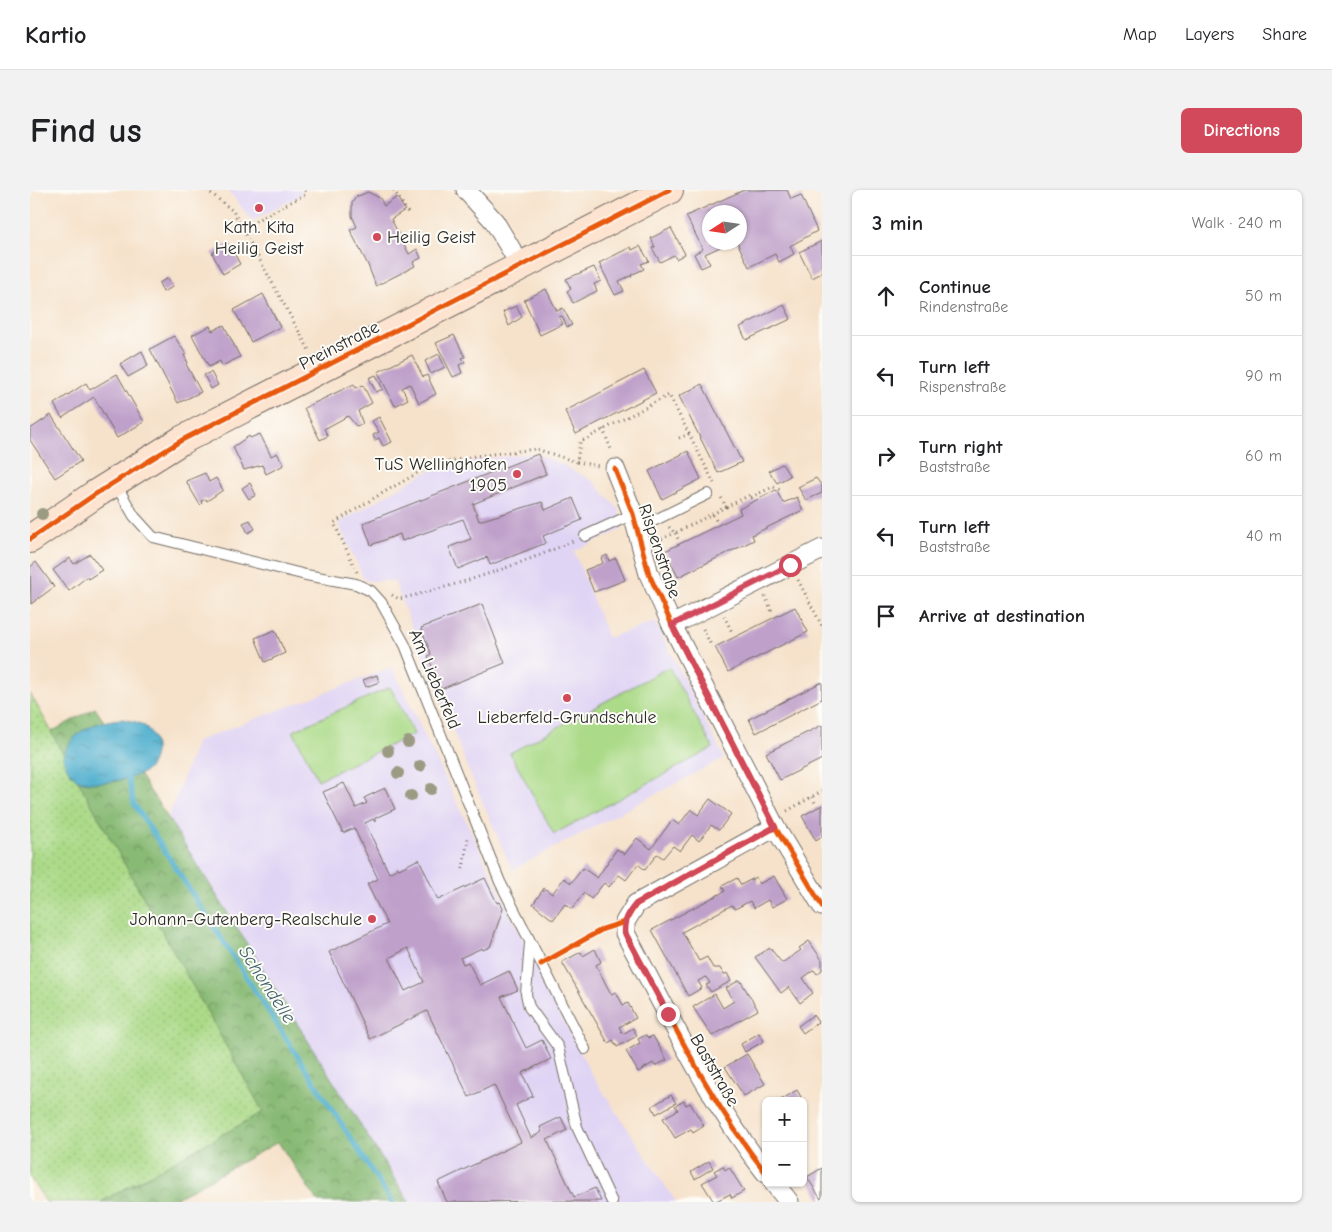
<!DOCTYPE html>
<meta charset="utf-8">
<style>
body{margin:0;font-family:"Comic Neue",sans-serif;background:#f2f2f2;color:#202124}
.controls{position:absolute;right:15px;bottom:15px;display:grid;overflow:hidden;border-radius:8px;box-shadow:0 1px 4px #0004}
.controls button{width:45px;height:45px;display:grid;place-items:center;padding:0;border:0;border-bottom:1px solid #e0e0e0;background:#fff;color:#202124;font:25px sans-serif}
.compass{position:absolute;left:672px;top:15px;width:45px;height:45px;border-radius:50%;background:#fff;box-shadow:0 1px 4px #0004;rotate:258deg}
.stop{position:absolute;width:15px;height:15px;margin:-11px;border:4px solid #d1495b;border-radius:50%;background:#fff}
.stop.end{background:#d1495b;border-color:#fff;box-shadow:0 1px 5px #0008}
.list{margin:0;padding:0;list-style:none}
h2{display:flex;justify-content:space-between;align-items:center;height:65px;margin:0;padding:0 20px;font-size:21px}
h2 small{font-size:16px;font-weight:400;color:#757577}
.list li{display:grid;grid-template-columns:32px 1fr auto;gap:15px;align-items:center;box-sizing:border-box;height:80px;padding:0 20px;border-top:1px solid #e0e0e0}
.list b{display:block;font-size:19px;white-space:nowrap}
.list p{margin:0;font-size:16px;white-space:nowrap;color:#757577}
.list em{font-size:16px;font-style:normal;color:#757577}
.icon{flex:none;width:28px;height:28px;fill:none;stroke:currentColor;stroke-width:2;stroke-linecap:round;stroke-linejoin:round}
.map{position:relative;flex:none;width:792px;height:1012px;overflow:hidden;border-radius:8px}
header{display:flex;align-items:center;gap:30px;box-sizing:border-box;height:70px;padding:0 25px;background:#fff;border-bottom:1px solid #e0e0e0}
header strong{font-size:24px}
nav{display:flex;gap:28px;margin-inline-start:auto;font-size:18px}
.intro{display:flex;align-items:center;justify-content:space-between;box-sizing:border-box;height:120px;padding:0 30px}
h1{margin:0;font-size:35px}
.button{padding:12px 22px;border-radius:8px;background:#d1495b;color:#fff;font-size:18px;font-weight:700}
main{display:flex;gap:30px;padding:0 30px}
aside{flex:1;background:#fff;border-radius:8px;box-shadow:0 1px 4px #0004}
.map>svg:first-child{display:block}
.built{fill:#e0d4f4}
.grass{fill:url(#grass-dots);stroke:#6b825a}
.forest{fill:url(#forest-crowns);stroke:#5a7250}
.pitch{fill:#abda88;stroke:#6b825a}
.water{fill:url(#water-ripples);stroke:#3e6d7c}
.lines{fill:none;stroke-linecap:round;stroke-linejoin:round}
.stream{stroke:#50afce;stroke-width:5}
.building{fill:#bfa0ca;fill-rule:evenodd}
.lane-casing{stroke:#726b63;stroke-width:12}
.street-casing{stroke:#726b63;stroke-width:21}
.secondary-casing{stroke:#726b63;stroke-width:30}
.path{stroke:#726b63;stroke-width:3;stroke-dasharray:1 4;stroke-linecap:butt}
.lane{stroke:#fff;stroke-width:10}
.street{stroke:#fff;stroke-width:19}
.secondary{stroke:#fde4d1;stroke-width:28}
.cycleway-casing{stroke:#fdfcf7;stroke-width:8}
.cycleway{stroke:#e8590c;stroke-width:5}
.tree{fill:#9b9a82}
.route{stroke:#d1495b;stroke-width:6}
.poi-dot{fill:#d1495b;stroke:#fdfcf7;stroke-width:2}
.labels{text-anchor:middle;stroke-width:4;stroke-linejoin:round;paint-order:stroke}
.poi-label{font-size:18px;fill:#2b2b2b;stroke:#fdfcf7}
.street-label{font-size:18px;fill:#2b2b2b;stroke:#fdfcf7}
.water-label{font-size:19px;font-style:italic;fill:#3a606c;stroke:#fdfcf7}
</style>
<header>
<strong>Kartio</strong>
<nav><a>Map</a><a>Layers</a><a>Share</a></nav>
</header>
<div class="intro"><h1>Find us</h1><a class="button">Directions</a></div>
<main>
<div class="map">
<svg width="792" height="1012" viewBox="0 0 792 1012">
<defs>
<pattern id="grass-dots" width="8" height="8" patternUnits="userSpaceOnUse" patternTransform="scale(1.25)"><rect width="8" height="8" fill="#abda88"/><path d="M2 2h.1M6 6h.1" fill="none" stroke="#93bb76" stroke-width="1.8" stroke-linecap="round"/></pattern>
<pattern id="forest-crowns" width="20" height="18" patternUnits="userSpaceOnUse" patternTransform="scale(1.25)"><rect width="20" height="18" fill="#88ba74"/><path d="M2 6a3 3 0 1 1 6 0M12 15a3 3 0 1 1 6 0" fill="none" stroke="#6f975f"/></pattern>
<pattern id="water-ripples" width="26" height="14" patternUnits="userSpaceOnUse" patternTransform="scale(1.25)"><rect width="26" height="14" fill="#50afce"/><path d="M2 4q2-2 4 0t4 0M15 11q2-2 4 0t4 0" fill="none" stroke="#438fa7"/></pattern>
</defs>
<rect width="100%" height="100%" fill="#fdfcf7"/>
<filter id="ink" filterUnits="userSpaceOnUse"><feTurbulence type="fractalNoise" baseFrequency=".02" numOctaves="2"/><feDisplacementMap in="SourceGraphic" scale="10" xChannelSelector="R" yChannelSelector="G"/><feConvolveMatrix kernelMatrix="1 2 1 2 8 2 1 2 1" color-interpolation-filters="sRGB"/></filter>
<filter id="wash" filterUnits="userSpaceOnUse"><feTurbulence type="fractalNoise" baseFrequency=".0096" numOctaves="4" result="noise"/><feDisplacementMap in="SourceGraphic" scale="20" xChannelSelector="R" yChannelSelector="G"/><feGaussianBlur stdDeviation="1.12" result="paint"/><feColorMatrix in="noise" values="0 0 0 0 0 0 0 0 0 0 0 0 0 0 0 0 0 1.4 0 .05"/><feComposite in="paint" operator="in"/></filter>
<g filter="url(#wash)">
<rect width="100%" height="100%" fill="#f6e2cb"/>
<g class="built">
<polygon points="198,0 271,0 271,1 269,6 222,31"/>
<polygon points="503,263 525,271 563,291 589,320 593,339 544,361 578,448 625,432 694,568 482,680 437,576 364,391 335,391 308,333 402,279 447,270"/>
<polygon points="362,477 508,781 562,885 646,1012 379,1012 138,628 167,551"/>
</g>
<polygon class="grass" points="0,503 234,922 71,1012 16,1012 0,987"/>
<polygon class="forest" points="65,518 138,628 379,1012 288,1012 248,952 139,1012 71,1012 233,922 21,542"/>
<g class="pitch">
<polygon points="639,477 683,558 524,644 480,563"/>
<polygon points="360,497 384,544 288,590 263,541"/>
</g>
<path class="water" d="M92,529c9,2 19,3 25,9 11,11 11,33 -1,43 -12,9 -54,16 -68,9 -8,-5 -12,-14 -15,-22 8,-28 33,-37 59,-39z"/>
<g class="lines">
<polyline class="stream" points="98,588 104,614 110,623 362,1012"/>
</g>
<g id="blocks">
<g class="building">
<polygon points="714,0 757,0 761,9 771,5 787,41 760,56 764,64 749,72 745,64 719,77 707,52 709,52 709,22 679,22 679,52 701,52 675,64 680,74 671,78 664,64 673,59 656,26"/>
<polygon points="338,2 350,8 354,16 367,7 375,20 361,29 379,64 387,59 391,68 383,72 385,76 346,96 338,75 320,40 327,37 322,26 322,13 326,7"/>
<polygon points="641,38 655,64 646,69 644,65 630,72 622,58 625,57 621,48"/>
<polygon points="792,51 792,83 782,88 769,62"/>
<polygon points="199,54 210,74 193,84 182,63"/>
<polygon points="610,56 619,71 611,74 614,79 601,85 602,87 600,86 589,91 594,101 585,105 569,73 601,57 602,60"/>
<polygon points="564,77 571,91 564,94 567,101 543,113 537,101 541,99 536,89"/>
<polygon points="138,88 143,97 133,102 129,93"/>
<polygon points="516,99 527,121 533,118 542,135 537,137 532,126 529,127 533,134 510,145 494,110"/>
<polygon points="233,104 250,137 221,152 204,120"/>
<polygon points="754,115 761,129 716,150 710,137"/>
<polygon points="486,116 492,127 479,136 473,122"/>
<polygon points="194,135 210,167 192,176 190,171 179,177 162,145 180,136 182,141"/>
<polygon points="424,145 435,167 432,168 435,172 429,175 432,183 423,187 406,153"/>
<polygon points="144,146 156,164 154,165 158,173 156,174 171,202 148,213 120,159"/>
<polygon points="112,161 118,176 98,187 90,174"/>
<polygon points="409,164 415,177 401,184 395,171"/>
<polygon points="382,165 393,187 397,185 406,204 389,213 380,194 372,198 378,209 365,216 348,182"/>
<polygon points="614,180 626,203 546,244 535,221"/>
<polygon points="181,182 188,195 181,199 174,185"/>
<polygon points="87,184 114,232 87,248 64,207 32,228 24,214 56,193 60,200"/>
<polygon points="346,185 353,199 346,202 339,188"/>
<polygon points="324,194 326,198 333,195 342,213 328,221 333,234 326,236 318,226 294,239 298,246 290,250 274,218"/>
<polygon points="672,194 712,272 688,283 649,206"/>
<polygon points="21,225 51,271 25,288 0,250 0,239"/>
<polygon points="349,227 362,252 353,256 349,248 345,250 343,245 349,242 342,231"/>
<polygon points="230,244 241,266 247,263 254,275 236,284 232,275 214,280 203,257 219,246 220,248"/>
<polygon points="658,261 671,289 632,309 619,281"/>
<polygon points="508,264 516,284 443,314 449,331 512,312 515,320 543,308 552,330 513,346 516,353 460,375 457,367 428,379 419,357 441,349 433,329 372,351 370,344 341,355 333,333"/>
<polygon points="752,274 760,286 747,293 739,281"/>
<polygon points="175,283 179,292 186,288 193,300 177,311 176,309 171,311 172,313 170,315 156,291"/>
<polygon points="786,288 792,296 792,303 776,310 768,297"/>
<polygon points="220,293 226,305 219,309 212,298"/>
<polygon points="746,300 753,313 767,307 773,320 722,345 724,350 648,387 635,361 711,324 709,319"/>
<polygon points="220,330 225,339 218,343 213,333"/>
<polygon points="60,364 72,380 58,389 57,387 39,401 23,380 40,368 44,374"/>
<polygon points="577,365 579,371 586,368 595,390 564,402 555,380 573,373 571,368"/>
<polygon points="6,372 24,397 1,414 0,377"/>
<polygon points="452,414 475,473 411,499 398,466 401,464 391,438"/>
<polygon points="765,417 778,442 698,482 685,457"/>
<polygon points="245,440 255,463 235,472 225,448"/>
<polygon points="347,485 349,492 336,497 333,490"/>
<polygon points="792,492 792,509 726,543 719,529"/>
<polygon points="792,535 792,569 750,590 736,563"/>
<path d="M314,593l12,25 11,-5 -3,-5 21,-10 10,21 -20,9v4l-2,-3 -8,4 24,50 8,-4 -1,-2 3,2 20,-10 19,41 47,-22 12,25 3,-1 3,7 -13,38 -7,3 -1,-2 -22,10 3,6 5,-2 12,23 29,-14 9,19 -17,7 25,51 16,-8 9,19 -29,14 11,23 -17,9 15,33 11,-6 -2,-5 21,-10 6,13 -20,10 27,57 21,-9 6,13 -154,1 -9,-20 83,-40 -27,-57 -25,12 -42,-86 -57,28 -41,-87 58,-28 -20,-40 11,-5 -24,-51 -11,5 -20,-41zM378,758l16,34 -19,9 -16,-33z"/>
<polygon points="680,609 701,624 689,640 681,635 669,651 662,645 650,661 643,656 633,668 627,664 615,680 608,674 596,690 589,685 579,697 574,693 561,709 554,703 542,719 535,714 523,730 503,714 514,698 522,704 534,688 541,693 553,678 567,688 587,659 595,664 607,648 621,659 642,630 649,635 661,619 668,625"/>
<polygon points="792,615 792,647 786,651 772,626"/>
<polygon points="744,686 757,709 742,717 738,710 724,718 720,711 705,719 702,715 652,742 669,771 677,767 683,778 690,778 694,785 697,783 701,791 681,802 676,795 680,793 676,787 668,791 672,798 658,806 622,740 695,701 692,696 707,688 711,695 726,687 729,694"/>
<polygon points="779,751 792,770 792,780 787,784 784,780 773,788 783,803 770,813 759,797 751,803 725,767 740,758 752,773 771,760 769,758"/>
<polygon points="565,759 571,772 566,775 581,804 586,802 593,815 598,813 606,828 589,837 593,844 603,838 607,846 587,857 583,850 578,853 532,772 551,762 553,766"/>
<polygon points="710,790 728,820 682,846 663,817 685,804 693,818 704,811 696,798"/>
<polygon points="783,825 788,832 773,843 768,836"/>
<polygon points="729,843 734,851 715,862 711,854"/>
<polygon points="616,845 618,848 623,846 637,870 625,876 623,873 608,882 596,861 610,853 608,849"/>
<polygon points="717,864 735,894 714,906 695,877"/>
<polygon points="767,900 771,907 765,911 749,911"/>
<polygon points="641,905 646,913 626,924 622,916"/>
<polygon points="654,911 656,915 660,913 674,936 663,943 661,939 645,948 633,928 648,920 645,916"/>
<polygon points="679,971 683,978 665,989 661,982"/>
<polygon points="693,976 695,980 699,977 714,1001 702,1008 700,1004 684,1012 672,993 687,985 684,981"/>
<polygon points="792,978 792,1011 777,987"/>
</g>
</g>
</g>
<g filter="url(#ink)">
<use href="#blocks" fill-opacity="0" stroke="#726b63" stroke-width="1"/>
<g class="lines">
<g class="lane-casing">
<g id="lane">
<polyline points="85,293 104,326 123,347 276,385 326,394 341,401 351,412 375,455 470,692 555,859"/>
<polyline points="607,339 678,304"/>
<polyline points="555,346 603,324"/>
<polyline points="500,753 496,804 499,817 528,857 547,937 582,1012"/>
</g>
</g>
<g class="street-casing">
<g id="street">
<polyline points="436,0 464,31 491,76"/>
<polyline points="585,279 603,324 619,384 642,435 745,637 792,716"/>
<polyline points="642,435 792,359"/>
<path d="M736,983c-58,-74 -97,-158 -141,-240v-11l11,-18 139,-77"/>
<polyline points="744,993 759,1012"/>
</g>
</g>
<g class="secondary-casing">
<polyline id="secondary" points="0,349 64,305 152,250 639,0"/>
</g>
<g class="path">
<polyline points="177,0 203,21 279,160"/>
<polyline points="364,0 378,23"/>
<polyline points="212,38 276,4 275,0"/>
<polyline points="573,239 582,262"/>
<polyline points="649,248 659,244 684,293"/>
<polyline points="547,272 569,276"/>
<polyline points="721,307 743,297 753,301"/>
<polyline points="696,317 720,305 722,309"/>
<polyline points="683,325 687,332"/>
<polyline points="639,337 645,343 696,317 691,307"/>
<polyline points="627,351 645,343 649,351"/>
<polyline points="327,382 304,333 349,305 400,276 445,266 506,259 547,272 550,252 639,205 659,244"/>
<polyline points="768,390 792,436"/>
<path d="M362,405l7,4c59,-14 118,-33 174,-58"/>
<polyline points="735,406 743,424"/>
<polyline points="694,426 703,444"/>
<polyline points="673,439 682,457"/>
<polyline points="782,607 787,616"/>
<polyline points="757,621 792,601"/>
<polyline points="433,679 438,648"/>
</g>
<use href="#lane" class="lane"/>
<use href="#street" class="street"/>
<use href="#secondary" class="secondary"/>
<g class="cycleway-casing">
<g id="cycleway">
<polyline points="585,279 603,324 619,384 642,435 745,637 792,716"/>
<polyline points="0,349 64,305 152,250 639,0"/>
<polyline points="511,774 573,739 595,732"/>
<path d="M736,983c-58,-74 -97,-158 -141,-240v-11l11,-18 139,-77"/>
</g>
</g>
<use href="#cycleway" class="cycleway"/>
</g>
<g class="tree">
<circle cx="12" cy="324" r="6"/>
<circle cx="378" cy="552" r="6"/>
<circle cx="358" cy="561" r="6"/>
<circle cx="390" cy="576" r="6"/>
<circle cx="368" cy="583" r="6"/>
<circle cx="401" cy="599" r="6"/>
<circle cx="381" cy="606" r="6"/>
</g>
</g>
<g class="lines" filter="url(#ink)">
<path class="route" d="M638,824l-43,-81c0,-12 2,-19 11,-29l139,-77 -103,-202 118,-60"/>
</g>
<g class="poi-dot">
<circle cx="229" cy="18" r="5"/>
<circle cx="347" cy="47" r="5"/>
<circle cx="487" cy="284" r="5"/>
<circle cx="537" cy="508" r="5"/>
<circle cx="342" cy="729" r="5"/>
</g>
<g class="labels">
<g class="poi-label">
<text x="229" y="43">Kath. Kita<tspan x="229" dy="21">Heilig Geist</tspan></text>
<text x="357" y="53" text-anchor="start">Heilig Geist</text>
<text x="477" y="280" text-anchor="end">TuS Wellinghofen<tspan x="477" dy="21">1905</tspan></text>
<text x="537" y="533">Lieberfeld-Grundschule</text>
<text x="332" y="735" text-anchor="end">Johann-Gutenberg-Realschule</text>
</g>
<g class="street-label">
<text transform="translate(309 155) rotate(-27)" y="6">Preinstraße</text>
<text transform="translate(630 361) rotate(71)" y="6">Rispenstraße</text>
<text transform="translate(405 489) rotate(67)" y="6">Am Lieberfeld</text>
<text transform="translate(685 880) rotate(60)" y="6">Baststraße</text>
</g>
<g class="water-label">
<text transform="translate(238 794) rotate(57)" y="7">Schondelle</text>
</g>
</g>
</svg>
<div class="controls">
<button>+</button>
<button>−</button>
</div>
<svg class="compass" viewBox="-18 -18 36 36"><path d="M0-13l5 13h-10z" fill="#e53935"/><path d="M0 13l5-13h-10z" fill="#757577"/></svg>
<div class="stop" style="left:760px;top:375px"></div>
<div class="stop end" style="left:638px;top:824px"></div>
</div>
<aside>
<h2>3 min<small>Walk · 240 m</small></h2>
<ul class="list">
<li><svg class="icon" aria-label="ahead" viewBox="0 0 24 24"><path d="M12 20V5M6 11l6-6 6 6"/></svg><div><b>Continue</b><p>Rindenstraße</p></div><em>50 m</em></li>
<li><svg class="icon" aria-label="left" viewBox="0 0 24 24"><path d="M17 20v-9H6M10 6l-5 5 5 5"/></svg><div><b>Turn left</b><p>Rispenstraße</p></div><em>90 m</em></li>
<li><svg class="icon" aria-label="right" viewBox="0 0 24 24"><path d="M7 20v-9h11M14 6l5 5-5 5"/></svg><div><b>Turn right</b><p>Baststraße</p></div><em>60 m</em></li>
<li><svg class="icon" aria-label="left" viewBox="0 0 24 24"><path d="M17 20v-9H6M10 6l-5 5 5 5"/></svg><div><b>Turn left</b><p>Baststraße</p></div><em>40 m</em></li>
<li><svg class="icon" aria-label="arrive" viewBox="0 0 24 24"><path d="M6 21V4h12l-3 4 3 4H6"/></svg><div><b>Arrive at destination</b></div></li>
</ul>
</aside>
</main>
